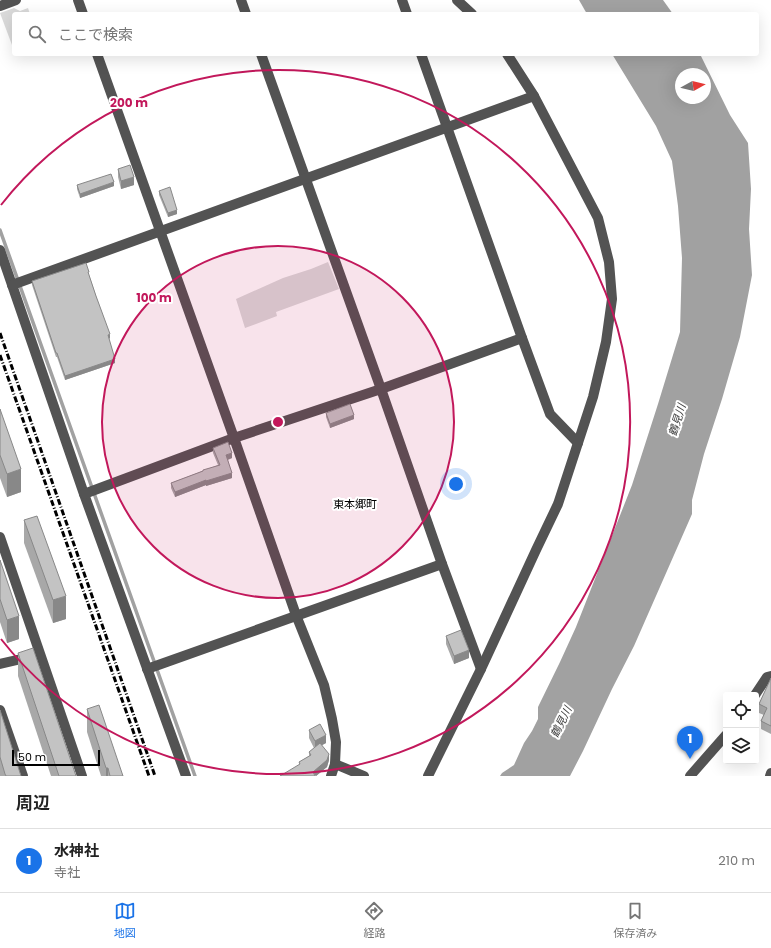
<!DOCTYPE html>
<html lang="ja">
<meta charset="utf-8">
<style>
body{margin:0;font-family:Poppins,"Noto Sans JP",sans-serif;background:#f2f2f2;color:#222}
.controls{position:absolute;right:12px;bottom:12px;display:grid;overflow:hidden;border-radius:4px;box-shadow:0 4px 16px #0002}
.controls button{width:36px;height:36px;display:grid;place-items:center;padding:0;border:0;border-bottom:1px solid #e0e0e0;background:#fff;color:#222;font:20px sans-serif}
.compass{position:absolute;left:675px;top:68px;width:36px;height:36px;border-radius:50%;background:#fff;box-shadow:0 4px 16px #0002;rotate:82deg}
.scale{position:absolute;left:12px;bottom:10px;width:88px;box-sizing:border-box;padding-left:4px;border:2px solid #000;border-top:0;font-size:11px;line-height:14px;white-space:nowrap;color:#000;-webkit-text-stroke:3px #fff;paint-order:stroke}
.you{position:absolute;left:456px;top:484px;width:14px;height:14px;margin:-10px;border:3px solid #fff;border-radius:50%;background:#1a73e8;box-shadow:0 0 0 6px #1a73e833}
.badge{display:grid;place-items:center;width:26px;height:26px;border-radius:50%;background:#1a73e8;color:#fff;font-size:13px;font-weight:700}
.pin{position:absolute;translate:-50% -33px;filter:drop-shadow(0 1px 2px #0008)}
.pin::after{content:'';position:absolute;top:21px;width:14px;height:12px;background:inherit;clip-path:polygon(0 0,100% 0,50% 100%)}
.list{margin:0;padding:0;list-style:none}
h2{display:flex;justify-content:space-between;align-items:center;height:52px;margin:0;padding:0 16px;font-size:17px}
h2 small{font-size:13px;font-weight:400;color:#767676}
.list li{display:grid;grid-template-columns:26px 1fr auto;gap:12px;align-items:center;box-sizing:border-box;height:64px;padding:0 16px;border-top:1px solid #e0e0e0}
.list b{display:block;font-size:15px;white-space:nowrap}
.list p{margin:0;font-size:13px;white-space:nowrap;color:#767676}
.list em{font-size:13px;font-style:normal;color:#767676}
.icon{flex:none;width:22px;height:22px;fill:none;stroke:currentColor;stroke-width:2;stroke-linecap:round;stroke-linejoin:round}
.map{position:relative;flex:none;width:771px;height:776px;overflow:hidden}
.search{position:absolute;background:#fff;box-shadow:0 4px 16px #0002;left:12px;right:12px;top:12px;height:44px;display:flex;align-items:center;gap:10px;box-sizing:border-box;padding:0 14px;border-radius:4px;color:#767676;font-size:15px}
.sheet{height:116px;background:#fff}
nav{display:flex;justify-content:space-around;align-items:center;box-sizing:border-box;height:56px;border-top:1px solid #e0e0e0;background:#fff;font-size:11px;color:#767676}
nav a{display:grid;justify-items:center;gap:2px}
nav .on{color:#1a73e8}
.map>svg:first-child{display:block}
.green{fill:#dadada}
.water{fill:#a1a1a1;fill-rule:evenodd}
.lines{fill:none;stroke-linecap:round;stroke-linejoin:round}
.stream{stroke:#a1a1a1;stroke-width:3.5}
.minor{stroke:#535353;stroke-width:10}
.rail{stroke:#000;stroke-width:3;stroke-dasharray:6 2 1 2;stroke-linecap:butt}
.wall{fill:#a8a8a8}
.shaded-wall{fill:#888}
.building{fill:#c3c3c3;stroke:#888}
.ring{fill:none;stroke:#c2185b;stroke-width:2}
.labels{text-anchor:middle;stroke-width:4;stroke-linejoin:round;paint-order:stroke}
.water-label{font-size:11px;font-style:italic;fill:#424242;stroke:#fff}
.neighbourhood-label{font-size:11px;fill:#000;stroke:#fff}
.centre{fill:#c2185b;stroke:#fff;stroke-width:2}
.ring-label{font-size:12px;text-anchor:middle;font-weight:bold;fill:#c2185b;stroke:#fff;stroke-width:4;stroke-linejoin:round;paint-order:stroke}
</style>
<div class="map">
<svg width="771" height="776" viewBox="0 0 771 776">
<rect width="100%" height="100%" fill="#fff"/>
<g class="green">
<polygon points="14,8 20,11 28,8 30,14 14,14 14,44 12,45 0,13"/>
<polygon points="328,262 339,289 276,312 277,316 245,328 236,299 283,278 311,269"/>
</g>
<g class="water">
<polygon points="579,0 663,0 673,14 587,14"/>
<path d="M612,54h88l30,61 18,28 3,46 -2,40 3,46 -12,62 -18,62 -18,55 -12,46v14l-58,132 -22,43 -29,62 -13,25h-70l2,-3 12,-8 10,-22 8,-12 6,-12v-12l22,-45 16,-35 56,-142 26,-81 22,-72 2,-74 -4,-52 -6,-45 -16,-35zM681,74h24v24h-24z"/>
</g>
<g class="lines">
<polyline class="stream" points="0,230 195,776"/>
<g class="minor">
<polyline points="78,0 83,14"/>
<polyline points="241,0 246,14"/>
<polyline points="402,0 407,14"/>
<polyline points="457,0 472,14"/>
<polyline points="0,6 16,0"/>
<polyline points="97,54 234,438 296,615 324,685 332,719 336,742 335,764 331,776"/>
<polyline points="261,54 381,389 442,564 481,669"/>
<polyline points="421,54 522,338 550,414 578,443"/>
<polyline points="0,250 84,494 186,776"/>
<polyline points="12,285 534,96"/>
<polyline points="84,494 234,438 381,389 522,338"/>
<polyline points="0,537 82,776"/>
<polyline points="0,664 30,657"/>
<polyline points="147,669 442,564"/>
<polyline points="755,695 767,677 771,676"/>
<polyline points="0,710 23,776"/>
<polyline points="335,764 364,776"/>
<polyline points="428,776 481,669 536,550 558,504 593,397 606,342 612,299 609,262 598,218 534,96 507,54"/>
<polyline points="690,776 726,735"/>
<polyline points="770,776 771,773"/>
</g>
<g class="rail">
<polyline points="0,333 155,776"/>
<polyline points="0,355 149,776"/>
</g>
</g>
<g class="wall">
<polygon points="118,169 134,185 121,189 118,177"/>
<polygon points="77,185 114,186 80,198 77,189"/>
<polygon points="159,191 177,214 168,217 159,195"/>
<polygon points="89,275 110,338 109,339 115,363 65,380 57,357 56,357 32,285 32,281"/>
<polygon points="0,409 21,492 7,497 0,478"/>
<polygon points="326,413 354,419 330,428 326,417"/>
<polygon points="213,448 232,458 228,460 232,478 206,486 206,485 175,497 171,488 171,483 218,465 213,453"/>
<polygon points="24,520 66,619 53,623 24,543"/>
<polygon points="0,560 19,639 7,643 0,622"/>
<polygon points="446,636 469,658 454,664 446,644"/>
<polygon points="18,653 76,776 51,776 18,676"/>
<polygon points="771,678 771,734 761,729 761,721 764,715 759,713 759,704"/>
<polygon points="87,709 123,776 101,776 87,732"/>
<polygon points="0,710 21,776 0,776"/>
<polygon points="309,730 326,743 322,745 329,760 327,767 316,776 299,764 299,762 309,756 309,752 314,748 309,738"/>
</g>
<g class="shaded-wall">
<polygon points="134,177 134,185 121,189 121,181"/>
<polygon points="114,182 114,186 80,198 80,194"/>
<polygon points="177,210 177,214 168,217 168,213"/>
<polygon points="110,334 110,338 108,339 108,335"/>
<polygon points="115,359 115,363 65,380 65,376"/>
<polygon points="354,415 354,419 330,428 330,424"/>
<polygon points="232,453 232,458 226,460 226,455"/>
<polygon points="21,469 21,492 7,497 7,474"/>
<polygon points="232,473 232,478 206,486 206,481"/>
<polygon points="206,480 206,485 175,497 175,492"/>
<polygon points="66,596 66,619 53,623 53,600"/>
<polygon points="19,616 19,639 7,643 7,620"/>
<polygon points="469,650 469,658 454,664 454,656"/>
<polygon points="326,735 326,743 315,749 315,741"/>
<polygon points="329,754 329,760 327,767 316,776 313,772"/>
<rect x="106" y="768" width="2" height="8"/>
</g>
<g class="building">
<polygon points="130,165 134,177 121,181 118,169"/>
<polygon points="111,174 114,182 80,194 77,185"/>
<polygon points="170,187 177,210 168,213 159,191"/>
<polygon points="86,263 89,272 88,272 96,296 110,334 108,335 115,359 65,376 57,353 56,353 32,281"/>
<polygon points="350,404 354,415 330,424 326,413"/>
<polygon points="0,409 21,469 7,474 0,455"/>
<polygon points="228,442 232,453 226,455 232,473 206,481 206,480 175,492 171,483 203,471 203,470 220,465 213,448"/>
<polygon points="37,516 66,596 53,600 24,520"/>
<polygon points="0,560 19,616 7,620 0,599"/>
<polygon points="461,630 469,650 454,656 446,636"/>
<polygon points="33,648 76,776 59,776 18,653"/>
<polygon points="771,678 771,726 761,721 767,708 759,704"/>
<polygon points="99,705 123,776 110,776 108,768 106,768 87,709"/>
<polygon points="0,710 21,776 6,776 5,774 0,757"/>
<polygon points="320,724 326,735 315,741 309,730"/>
<polygon points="320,743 329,754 327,760 313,772 315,776 280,776 300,764 299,762 311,755 309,752"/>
</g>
<circle cx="278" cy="422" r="176" fill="#c2185b" fill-opacity=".12"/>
<g class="ring">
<circle cx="278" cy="422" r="176"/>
<path d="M1 205A352 352 0 1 1 1 639"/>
</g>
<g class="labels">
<g class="water-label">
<text transform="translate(677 420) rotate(-73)" y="4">鶴見川</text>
<text transform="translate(561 722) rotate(-64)" y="4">鶴見川</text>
</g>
<g class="neighbourhood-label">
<text x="355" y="508">東本郷町</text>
</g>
</g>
<circle cx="278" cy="422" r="6" class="centre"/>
<g class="ring-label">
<text x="129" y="107">200 m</text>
<text x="154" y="302">100 m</text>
</g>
</svg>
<div class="controls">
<button><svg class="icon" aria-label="locate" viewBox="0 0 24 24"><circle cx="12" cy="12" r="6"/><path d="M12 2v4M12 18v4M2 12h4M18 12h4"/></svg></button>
<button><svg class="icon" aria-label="layers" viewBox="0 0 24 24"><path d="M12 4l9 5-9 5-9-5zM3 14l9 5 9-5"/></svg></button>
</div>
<svg class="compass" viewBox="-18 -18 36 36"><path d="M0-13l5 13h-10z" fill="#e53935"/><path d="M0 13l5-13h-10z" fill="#767676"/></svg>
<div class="scale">50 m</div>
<div class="you"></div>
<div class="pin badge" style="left:690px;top:759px">1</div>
<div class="search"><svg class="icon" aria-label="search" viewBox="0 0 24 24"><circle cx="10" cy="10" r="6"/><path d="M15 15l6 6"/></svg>ここで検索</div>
</div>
<section class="sheet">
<h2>周辺<small></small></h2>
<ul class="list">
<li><span class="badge">1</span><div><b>水神社</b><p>寺社</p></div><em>210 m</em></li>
</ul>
</section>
<nav>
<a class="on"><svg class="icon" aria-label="map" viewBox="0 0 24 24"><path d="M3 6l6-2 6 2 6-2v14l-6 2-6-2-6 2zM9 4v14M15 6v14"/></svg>地図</a>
<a><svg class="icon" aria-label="directions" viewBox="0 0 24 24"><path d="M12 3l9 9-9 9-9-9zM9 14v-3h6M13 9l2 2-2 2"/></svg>経路</a>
<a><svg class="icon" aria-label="saved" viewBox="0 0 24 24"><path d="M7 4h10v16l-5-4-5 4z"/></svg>保存済み</a>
</nav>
